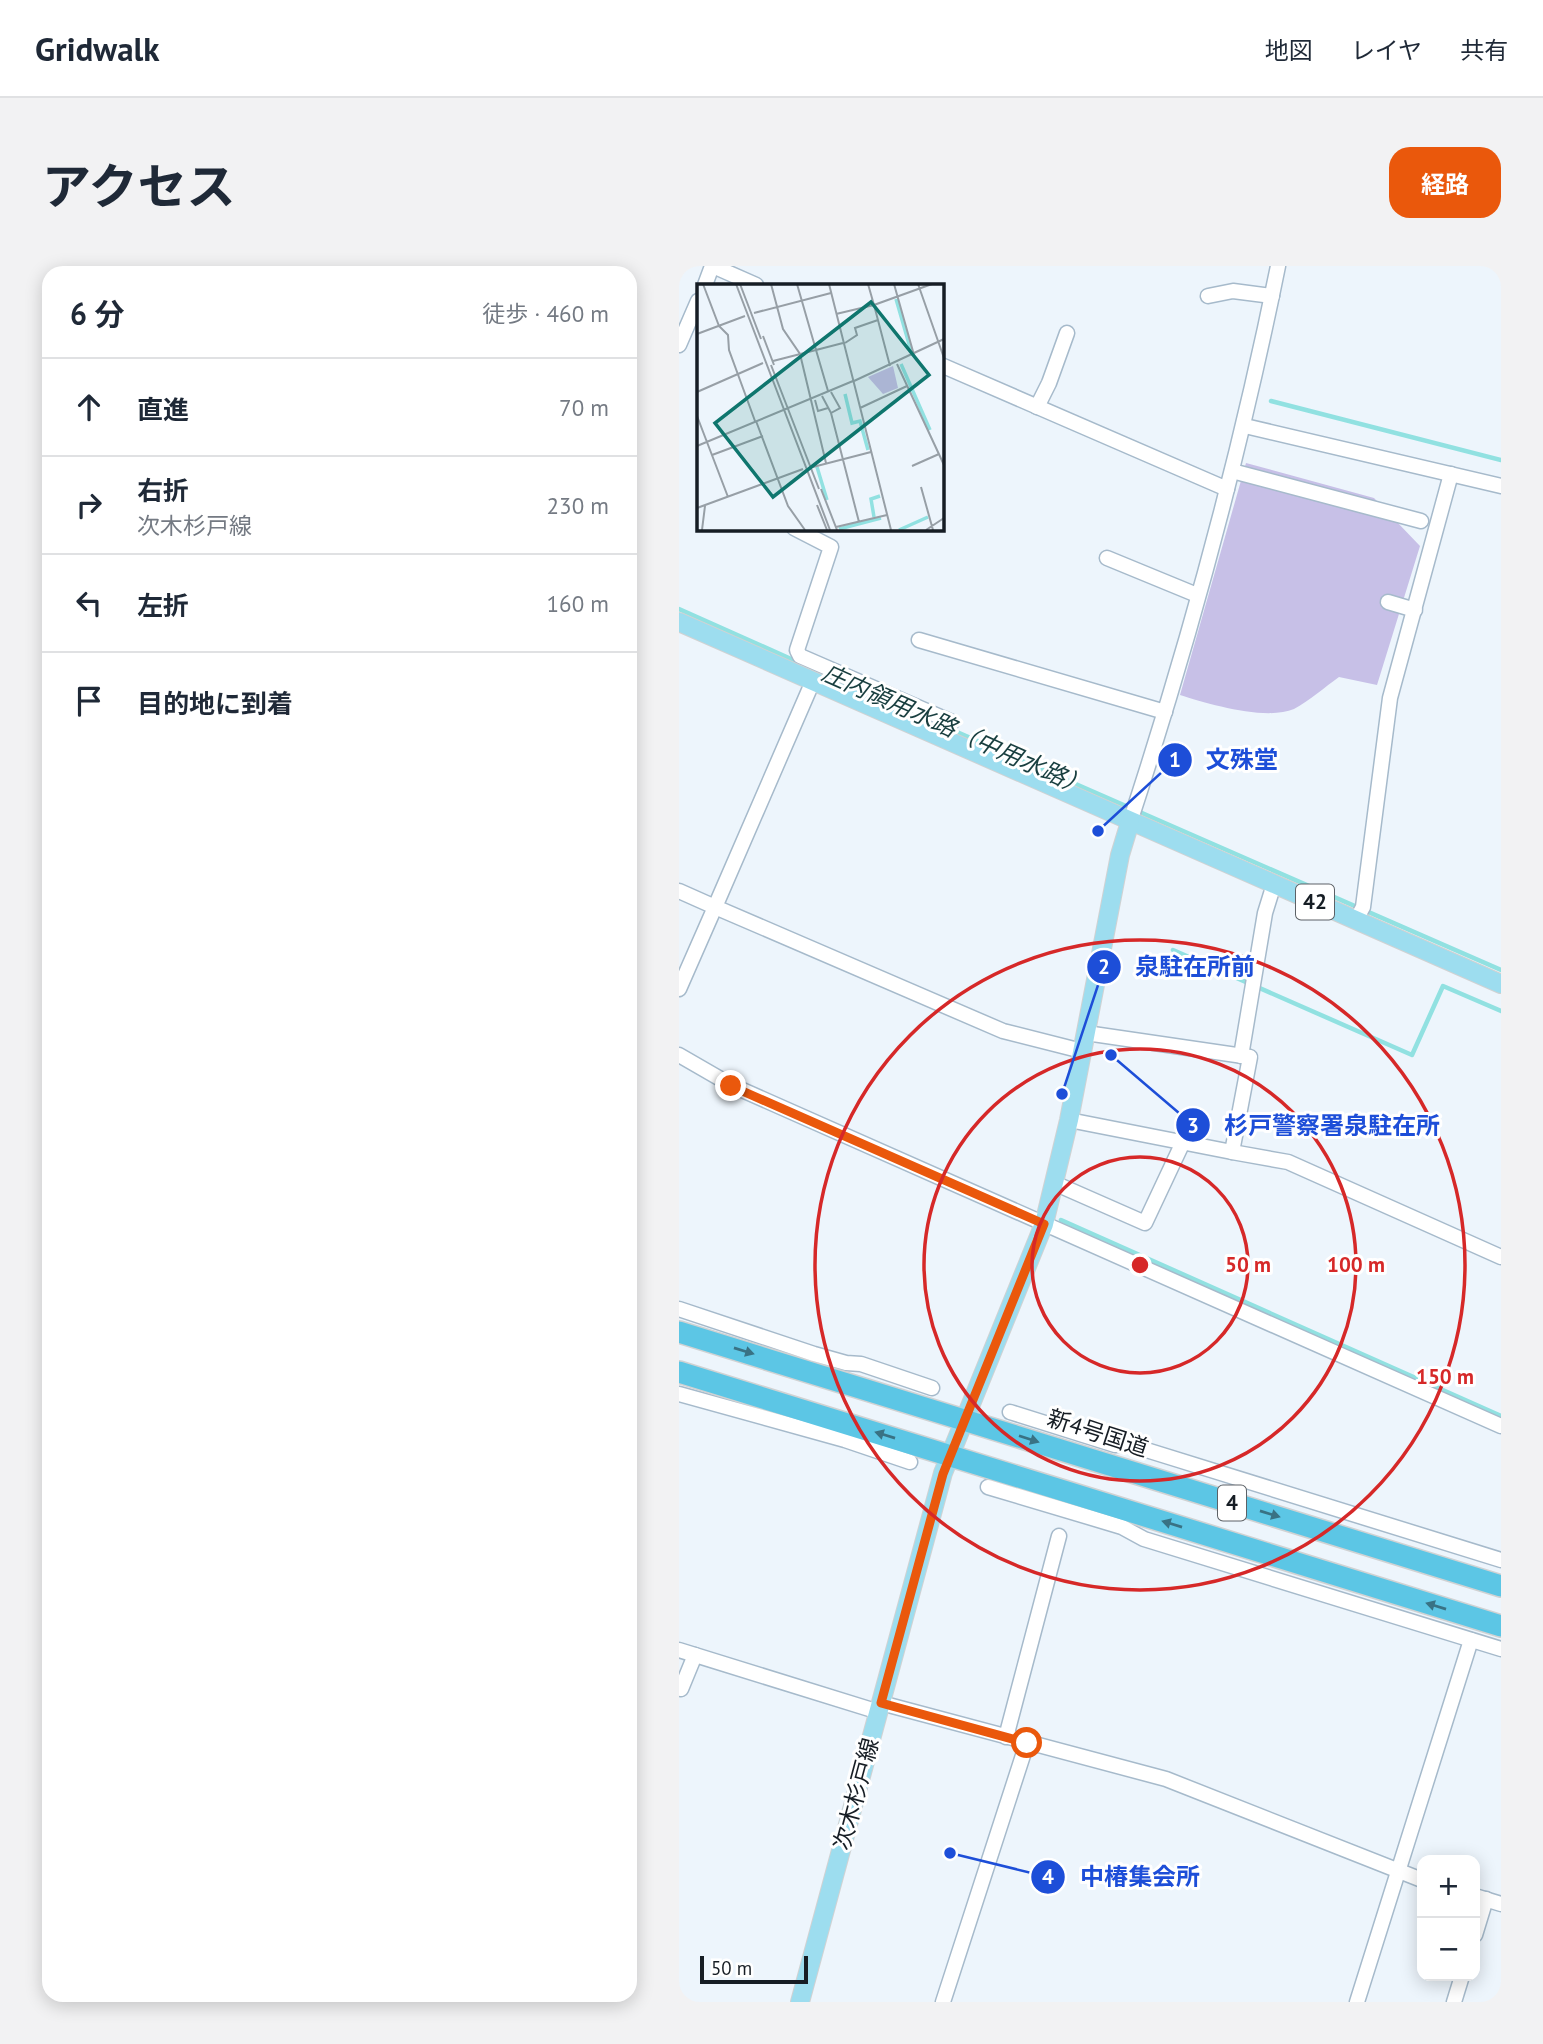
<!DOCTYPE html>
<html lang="ja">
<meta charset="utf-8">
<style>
body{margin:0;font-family:"PT Sans","Noto Sans JP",sans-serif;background:#f2f2f3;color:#1f2937}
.controls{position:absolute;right:21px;bottom:21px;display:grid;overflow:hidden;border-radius:14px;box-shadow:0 4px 18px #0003}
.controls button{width:63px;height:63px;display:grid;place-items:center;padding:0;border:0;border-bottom:2px solid #e0e1e3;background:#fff;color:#1f2937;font:35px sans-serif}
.scale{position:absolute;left:21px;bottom:18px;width:108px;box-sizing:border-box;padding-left:7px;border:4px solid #161d24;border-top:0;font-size:19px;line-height:24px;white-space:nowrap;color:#161d24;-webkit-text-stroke:5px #fff;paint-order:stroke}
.stop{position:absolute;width:21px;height:21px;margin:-16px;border:5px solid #ea580c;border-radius:50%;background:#fff}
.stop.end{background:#ea580c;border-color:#fff;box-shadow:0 2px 7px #0008}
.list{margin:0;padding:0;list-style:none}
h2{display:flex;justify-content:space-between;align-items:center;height:91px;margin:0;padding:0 28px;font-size:30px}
h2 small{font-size:23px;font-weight:400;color:#747a83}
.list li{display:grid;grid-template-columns:46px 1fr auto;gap:21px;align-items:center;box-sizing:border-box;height:98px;padding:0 28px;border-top:2px solid #e0e1e3}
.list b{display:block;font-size:26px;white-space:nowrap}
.list p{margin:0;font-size:23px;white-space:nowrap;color:#747a83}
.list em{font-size:23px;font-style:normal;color:#747a83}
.icon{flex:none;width:38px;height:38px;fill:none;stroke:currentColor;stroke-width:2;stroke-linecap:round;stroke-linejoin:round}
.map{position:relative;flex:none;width:822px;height:1736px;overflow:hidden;border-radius:21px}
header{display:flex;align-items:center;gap:42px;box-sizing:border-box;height:98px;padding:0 35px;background:#fff;border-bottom:2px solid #e0e1e3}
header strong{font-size:33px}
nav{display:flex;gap:38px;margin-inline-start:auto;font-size:24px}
.intro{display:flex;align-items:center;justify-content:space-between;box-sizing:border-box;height:168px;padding:0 42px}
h1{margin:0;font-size:49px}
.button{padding:18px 32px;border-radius:21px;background:#ea580c;color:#fff;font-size:24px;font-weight:700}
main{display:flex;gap:42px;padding:0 42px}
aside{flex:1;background:#fff;border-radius:21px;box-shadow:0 4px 18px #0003}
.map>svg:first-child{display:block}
.green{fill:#c7c0e7}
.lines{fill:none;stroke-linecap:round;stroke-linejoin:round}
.stream{stroke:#91e1e1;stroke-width:4.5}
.minor-casing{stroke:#a6bacb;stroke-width:17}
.major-casing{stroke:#d0d2d3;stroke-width:20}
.highway-casing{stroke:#d0d2d3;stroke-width:24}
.minor{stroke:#fff;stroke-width:14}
.major{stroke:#9dddef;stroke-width:18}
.highway{stroke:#5cc6e5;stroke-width:21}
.oneway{fill:#397284}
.route{stroke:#ea580c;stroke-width:9}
.ring{fill:none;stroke:#d62828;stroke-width:3.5}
.labels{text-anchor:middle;stroke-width:6;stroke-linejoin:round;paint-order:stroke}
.shield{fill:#fff;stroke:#5c6166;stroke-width:2}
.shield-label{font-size:21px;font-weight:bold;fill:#161d24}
.street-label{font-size:23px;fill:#161d24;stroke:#fff}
.water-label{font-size:24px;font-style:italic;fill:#183e3f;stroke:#fff}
.inset-river{fill:none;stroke:#91e1e1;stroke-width:3.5}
.inset-road{fill:none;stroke:#979fa6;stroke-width:2}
.view{fill:#0f766e;fill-opacity:0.15;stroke:#0f766e;stroke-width:3.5}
.inset-edge{fill:none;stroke:#161d24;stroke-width:3.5}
.centre{fill:#d62828;stroke:#fff;stroke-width:3.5}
.ring-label{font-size:21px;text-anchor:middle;font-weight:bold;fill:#d62828;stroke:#fff;stroke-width:6;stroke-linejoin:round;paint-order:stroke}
.leader{fill:none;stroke:#1d4ed8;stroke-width:2.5}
.callout-dot{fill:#1d4ed8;stroke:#fff;stroke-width:2.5}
.mark-label{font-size:21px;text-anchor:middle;font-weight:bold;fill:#fff}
.callout-label{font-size:24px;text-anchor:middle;font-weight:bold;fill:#1d4ed8;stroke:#fff;stroke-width:6;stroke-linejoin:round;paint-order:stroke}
</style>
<header>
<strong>Gridwalk</strong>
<nav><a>地図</a><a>レイヤ</a><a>共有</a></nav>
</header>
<div class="intro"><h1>アクセス</h1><a class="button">経路</a></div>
<main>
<aside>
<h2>6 分<small>徒歩 · 460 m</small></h2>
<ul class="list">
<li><svg class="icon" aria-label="ahead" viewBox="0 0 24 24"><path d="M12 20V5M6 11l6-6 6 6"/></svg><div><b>直進</b></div><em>70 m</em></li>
<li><svg class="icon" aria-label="right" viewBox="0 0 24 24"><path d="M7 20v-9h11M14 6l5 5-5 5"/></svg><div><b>右折</b><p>次木杉戸線</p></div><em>230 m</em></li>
<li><svg class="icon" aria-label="left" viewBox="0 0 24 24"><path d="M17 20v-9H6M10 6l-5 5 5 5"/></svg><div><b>左折</b></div><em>160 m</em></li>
<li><svg class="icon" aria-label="arrive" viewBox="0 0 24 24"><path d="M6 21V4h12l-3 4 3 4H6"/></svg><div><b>目的地に到着</b></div></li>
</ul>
</aside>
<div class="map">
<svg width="822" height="1736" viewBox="0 0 822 1736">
<rect width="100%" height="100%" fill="#edf5fc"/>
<path class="green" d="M567,197l128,35 46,48 -43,139 -38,-8c-14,10 -30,24 -45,32 -28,12 -86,-5 -114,-14z"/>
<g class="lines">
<g class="stream">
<polyline points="592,135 822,194"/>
<polyline points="0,343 121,397"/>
<polyline points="145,408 822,704"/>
<polyline points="494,684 733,789 764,720 822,745"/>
<polyline points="382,954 822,1150"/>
</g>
<g class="minor-casing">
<g id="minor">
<polyline points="34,0 77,19"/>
<polyline points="26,19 33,0"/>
<polyline points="529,30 554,25 593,30"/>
<polyline points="0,79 19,35"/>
<polyline points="262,99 548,223"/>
<polyline points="358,141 370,117 388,67"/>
<polyline points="566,160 822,220"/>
<polyline points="553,205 742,255"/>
<polyline points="115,262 152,281 118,384 121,390 273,456"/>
<polyline points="428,292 518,329"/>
<polyline points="709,336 736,344"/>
<polyline points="240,374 486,446"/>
<polyline points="134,415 36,641 324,765 403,785"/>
<path d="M451,556c60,-183 110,-368 148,-556"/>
<polyline points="0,625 36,641 0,723"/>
<polyline points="677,654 684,641 711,432 772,208"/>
<polyline points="0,789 52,819 822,1160"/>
<polyline points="562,790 586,647 595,618"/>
<polyline points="390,854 553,886 571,791 407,767"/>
<polyline points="553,886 609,896 822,991"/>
<polyline points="375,917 466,957 505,874"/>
<polyline points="0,1043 135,1088 167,1097 182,1098 253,1122"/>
<polyline points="0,1128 166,1174 231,1196"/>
<polyline points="331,1146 436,1179 448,1178 822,1294"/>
<polyline points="309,1221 443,1261 465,1273 822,1383"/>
<polyline points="0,1384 200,1446"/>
<polyline points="2,1423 16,1389"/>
<polyline points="202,1437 487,1513 743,1614"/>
<polyline points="327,1471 380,1270"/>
<polyline points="796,1630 822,1638"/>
<polyline points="796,1669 807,1633"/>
<polyline points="264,1736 348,1477"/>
<polyline points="678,1736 792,1374"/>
<polyline points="775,1736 783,1710"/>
</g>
</g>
<g class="major-casing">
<g id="major">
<polyline points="0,356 822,718"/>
<polyline points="121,1736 264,1207 365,958 390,854 441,589 451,556"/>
</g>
</g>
<g class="highway-casing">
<g id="highway">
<polyline points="0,1066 822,1320"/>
<polyline points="0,1106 822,1360"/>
</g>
</g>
<use href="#minor" class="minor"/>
<use href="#major" class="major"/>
<use href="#highway" class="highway"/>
</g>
<defs><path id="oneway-solid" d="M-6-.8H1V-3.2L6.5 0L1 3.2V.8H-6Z" transform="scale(1.75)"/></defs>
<g class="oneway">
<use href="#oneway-solid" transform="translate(65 1085) rotate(17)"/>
<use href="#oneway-solid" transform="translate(206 1169) rotate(-163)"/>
<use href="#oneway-solid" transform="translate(350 1173) rotate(18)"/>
<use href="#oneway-solid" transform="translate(591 1248) rotate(17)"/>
<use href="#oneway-solid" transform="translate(493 1258) rotate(-163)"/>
<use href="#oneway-solid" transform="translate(757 1340) rotate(-163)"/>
</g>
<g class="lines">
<polyline class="route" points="52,820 365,958 264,1208 202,1437 348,1477"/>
</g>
<g class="ring">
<circle cx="461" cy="999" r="108"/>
<circle cx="461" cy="999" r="216"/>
<circle cx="461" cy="999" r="325"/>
</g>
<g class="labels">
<g class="shield">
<rect x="617" y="618.5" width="38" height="35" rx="5"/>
<rect x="539" y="1219.5" width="28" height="35" rx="5"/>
</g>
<g class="shield-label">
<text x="636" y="643">42</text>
<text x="553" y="1244">4</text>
</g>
<g class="street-label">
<text transform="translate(419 1167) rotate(18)" y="8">新4号国道</text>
<text transform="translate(177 1528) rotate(-75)" y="8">次木杉戸線</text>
</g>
<g class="water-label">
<text transform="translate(276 464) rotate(24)" y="8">庄内領用水路（中用水路）</text>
</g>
</g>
<g transform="translate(18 18)">
<rect width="247" height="247" fill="#edf5fc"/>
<path d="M196,82l5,22 -15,6 -15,-17z" fill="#c7c0e7"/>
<path class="inset-river" d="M199,15l15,52M204,80l29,66M148,110l7,29 8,-2 8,29M120,183l10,33M177,233l-3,-18 9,-3M142,245l42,-11M202,246l29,-13"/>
<path class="inset-road" d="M6,0l16,42 9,9 1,15 26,71M39,0l94,246M43,0l21,55M74,0l12,45 17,25 26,109M132,0l62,246M197,0l20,71M221,0l26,74M57,29l77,-20M139,30l38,-9 -6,-21M0,50l48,-18M66,52l11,29M148,59l12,-8 -2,-7 23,-8M76,77l43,-11 -19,-66M200,80l47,101M74,81l48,124M193,82l-16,-61 58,-21M157,97l90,-42M131,107l-12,-41 27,-7M0,108l66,-29M125,112l9,17 9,-5 -9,-16M118,116l3,11 10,-3M163,124l47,-22M134,129l28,109M0,132l31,81M59,137l32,85 17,24M0,162l156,-65M15,171l51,-19M215,182l27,-12M116,183l58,-15M224,203l12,43M124,205l16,41M120,221l10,25M0,224l106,-39M139,243l51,-12M5,246l3,-24M229,246l18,-12"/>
<path class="view" d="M174,18l58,73 -156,122 -58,-74z"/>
<rect width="247" height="247" class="inset-edge"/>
</g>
<circle cx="461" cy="999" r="10" class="centre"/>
<g class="ring-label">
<text x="569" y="1006">50 m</text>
<text x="677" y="1006">100 m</text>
<text x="766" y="1118">150 m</text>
</g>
<path class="leader" d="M419 565L496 494M383 828L425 701M432 789L514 859M271 1587L369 1611"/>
<g class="callout-dot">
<circle cx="419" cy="565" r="7"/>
<circle cx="383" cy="828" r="7"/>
<circle cx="432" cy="789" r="7"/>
<circle cx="271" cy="1587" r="7"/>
<circle cx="496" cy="494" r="18"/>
<circle cx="425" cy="701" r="18"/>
<circle cx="514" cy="859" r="18"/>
<circle cx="369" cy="1611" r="18"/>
</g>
<g class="mark-label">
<text x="496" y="501">1</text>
<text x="425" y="708">2</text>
<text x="514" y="867">3</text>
<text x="369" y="1618">4</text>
</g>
<g class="callout-label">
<text x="563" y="502">文殊堂</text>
<text x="516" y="709">泉駐在所前</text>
<text x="653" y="868">杉戸警察署泉駐在所</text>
<text x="461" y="1619">中椿集会所</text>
</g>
</svg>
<div class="controls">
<button>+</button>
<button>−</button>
</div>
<div class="scale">50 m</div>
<div class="stop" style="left:348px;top:1477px"></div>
<div class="stop end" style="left:52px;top:820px"></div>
</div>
</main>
